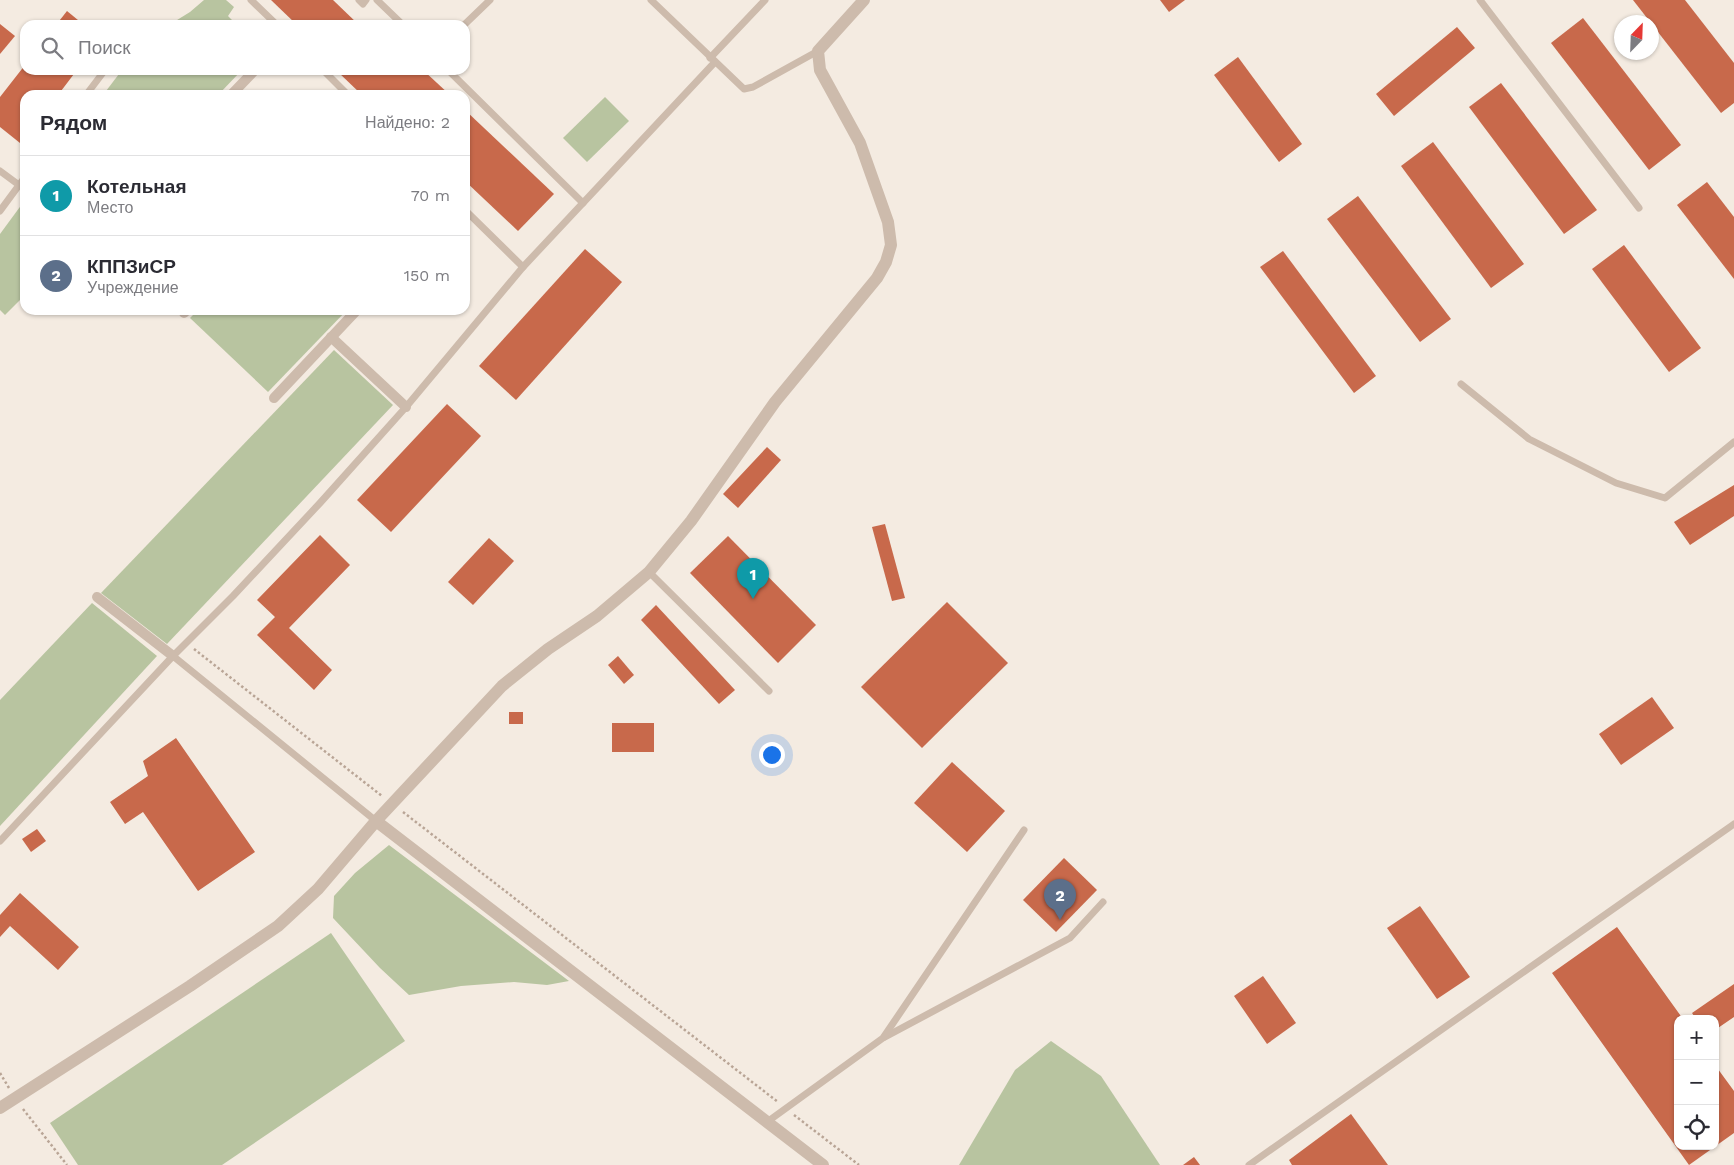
<!DOCTYPE html>
<html lang="ru">
<meta charset="utf-8">
<style>
body{margin:0;font-family:"Work Sans",sans-serif;background:#f7f7f7;color:#2b2b33}
.controls{position:absolute;right:15px;bottom:15px;display:grid;overflow:hidden;border-radius:10px;box-shadow:0 1px 4px #0004}
.controls button{width:45px;height:45px;display:grid;place-items:center;padding:0;border:0;border-bottom:1px solid #e1e1e2;background:#fff;color:#2b2b33;font:25px sans-serif}
.compass{position:absolute;left:1614px;top:15px;width:45px;height:45px;border-radius:50%;background:#fff;box-shadow:0 1px 4px #0004;rotate:23deg}
.you{position:absolute;left:771px;top:754px;width:18px;height:18px;margin:-12px;border:4px solid #fff;border-radius:50%;background:#1a73e8;box-shadow:0 0 0 8px #1a73e833}
.badge{display:grid;place-items:center;width:32px;height:32px;border-radius:50%;background:#d93025;color:#fff;font-size:16px;font-weight:700}
.pin{position:absolute;translate:-50% -41px;filter:drop-shadow(0 1px 2px #0008)}
.pin::after{content:'';position:absolute;top:26px;width:18px;height:15px;background:inherit;clip-path:polygon(0 0,100% 0,50% 100%)}
.list{margin:0;padding:0;list-style:none}
h2{display:flex;justify-content:space-between;align-items:center;height:65px;margin:0;padding:0 20px;font-size:21px}
h2 small{font-size:16px;font-weight:400;color:#7c7c81}
.list li{display:grid;grid-template-columns:32px 1fr auto;gap:15px;align-items:center;box-sizing:border-box;height:80px;padding:0 20px;border-top:1px solid #e1e1e2}
.list b{display:block;font-size:19px;white-space:nowrap}
.list p{margin:0;font-size:16px;white-space:nowrap;color:#7c7c81}
.list em{font-size:16px;font-style:normal;color:#7c7c81}
.icon{flex:none;width:28px;height:28px;fill:none;stroke:currentColor;stroke-width:2;stroke-linecap:round;stroke-linejoin:round}
.map{position:relative;flex:none;width:1734px;height:1165px;overflow:hidden}
.search{position:absolute;background:#fff;box-shadow:0 1px 4px #0004;left:20px;top:20px;width:450px;height:55px;display:flex;align-items:center;gap:12px;box-sizing:border-box;padding:0 18px;border-radius:15px;color:#7c7c81;font-size:19px}
.panel{position:absolute;background:#fff;box-shadow:0 1px 4px #0004;left:20px;top:90px;width:450px;height:225px;border-radius:15px}
.map>svg:first-child{display:block}
.green{fill:#b8c4a0}
.building{fill:#c8694b}
.lines{fill:none;stroke-linecap:round;stroke-linejoin:round}
.path{stroke:#b9a596;stroke-width:2.5;stroke-dasharray:2.5 2.5;stroke-linecap:butt}
.service{stroke:#cdbbac;stroke-width:7}
.pedestrian{stroke:#cdbbac;stroke-width:10}
.minor{stroke:#cdbbac;stroke-width:12}
</style>
<div class="map">
<svg width="1734" height="1165" viewBox="0 0 1734 1165">
<rect width="100%" height="100%" fill="#f4ebe1"/>
<g class="green">
<polygon points="204,0 226,0 234,7 228,16 237,25 169,25 190,12"/>
<polygon points="122,70 242,70 218,95 103,95"/>
<polygon points="605,97 629,121 587,162 563,138"/>
<polygon points="25,200 25,295 5,315 0,310 0,234"/>
<polygon points="198,310 347,310 268,392 190,318"/>
<polygon points="334,350 393,405 167,644 101,593"/>
<polygon points="92,603 157,656 0,826 0,700"/>
<polygon points="389,845 569,981 547,985 514,982 461,986 409,995 380,968 333,918 334,896 355,873"/>
<polygon points="331,933 405,1041 222,1165 78,1165 50,1123"/>
<polygon points="1051,1041 1101,1076 1160,1165 959,1165 1015,1070"/>
</g>
<g class="building">
<polygon points="271,0 333,0 359,25 297,25"/>
<polygon points="1160,0 1185,0 1169,12"/>
<polygon points="1633,0 1685,0 1734,63 1734,103 1721,113"/>
<polygon points="67,11 84,25 56,25"/>
<polygon points="1583,18 1681,145 1649,170 1551,43"/>
<polygon points="0,24 15,36 0,54"/>
<polygon points="1457,27 1475,48 1394,116 1376,94"/>
<polygon points="1238,57 1302,144 1279,162 1214,75"/>
<polygon points="25,65 25,70 77,70 58,95 25,95 25,137 20,143 0,127 0,97"/>
<polygon points="340,70 423,70 450,95 362,95 338,72"/>
<polygon points="1501,83 1597,210 1564,234 1469,107"/>
<polygon points="465,110 554,194 518,231 465,181"/>
<polygon points="1433,142 1524,264 1491,288 1401,166"/>
<polygon points="1707,182 1734,217 1734,279 1677,205"/>
<polygon points="1358,196 1451,319 1420,342 1327,219"/>
<polygon points="1624,245 1701,348 1669,372 1592,269"/>
<polygon points="585,249 622,282 516,400 479,366"/>
<polygon points="1283,251 1376,376 1354,393 1260,267"/>
<polygon points="447,404 481,436 391,532 357,500"/>
<polygon points="767,447 781,460 738,508 723,494"/>
<polygon points="1734,485 1734,516 1690,545 1674,522"/>
<polygon points="885,524 905,598 892,601 872,527"/>
<polygon points="320,535 350,565 289,628 332,670 314,690 257,635 275,617 257,600"/>
<polygon points="728,536 816,625 778,663 690,573"/>
<polygon points="489,538 514,561 473,605 448,582"/>
<polygon points="947,602 1008,663 922,748 861,687"/>
<polygon points="656,605 735,690 719,704 641,620"/>
<polygon points="618,656 634,675 624,684 608,665"/>
<polygon points="1652,697 1674,728 1621,765 1599,734"/>
<rect x="509" y="712" width="14" height="12"/>
<rect x="612" y="723" width="42" height="29"/>
<polygon points="176,738 255,852 198,891 143,812 125,824 110,802 148,776 143,761"/>
<polygon points="952,762 1005,811 967,852 914,803"/>
<polygon points="37,829 46,841 31,852 22,839"/>
<polygon points="1064,858 1097,890 1056,932 1023,900"/>
<polygon points="20,893 79,947 58,970 10,926 0,937 0,915"/>
<polygon points="1420,906 1470,977 1437,999 1387,928"/>
<polygon points="1617,927 1683,1019 1678,1019 1678,1146 1715,1146 1715,1065 1734,1091 1734,1133 1689,1165 1552,973"/>
<polygon points="1263,976 1296,1023 1267,1044 1234,996"/>
<polygon points="1734,984 1734,1017 1715,1030 1715,1019 1696,1019 1692,1013"/>
<polygon points="1351,1114 1388,1165 1292,1165 1289,1160"/>
<polygon points="1194,1157 1200,1165 1183,1165"/>
</g>
<g class="lines">
<g class="path">
<polyline points="194,649 382,796"/>
<polyline points="403,812 778,1102"/>
<polyline points="0,1073 9,1088"/>
<polyline points="23,1109 67,1165"/>
<polyline points="794,1115 859,1165"/>
</g>
<g class="service">
<polyline points="251,0 277,25"/>
<polyline points="359,0 363,4 366,0"/>
<polyline points="377,0 403,25"/>
<polyline points="651,0 744,89 753,87 818,51"/>
<polyline points="1480,0 1639,208"/>
<polyline points="464,25 490,0"/>
<polyline points="710,58 765,0"/>
<polyline points="323,70 348,95"/>
<polyline points="448,70 583,203"/>
<polyline points="86,95 105,70"/>
<polyline points="0,171 19,185"/>
<polyline points="465,210 523,267"/>
<polyline points="0,211 25,177"/>
<polyline points="1461,384 1529,439 1616,483 1665,498 1734,442"/>
<polyline points="649,572 769,691"/>
<polyline points="173,656 376,821"/>
<polyline points="0,841 173,656 233,596 320,503 406,407 523,267 715,62"/>
<polyline points="885,1037 1070,938 1103,902"/>
<polyline points="767,1122 883,1038 1024,830"/>
<polyline points="1249,1165 1734,824"/>
</g>
<g class="pedestrian">
<polyline points="231,95 255,70"/>
<polyline points="184,313 187,310"/>
<polyline points="331,337 406,407"/>
<polyline points="274,398 357,310"/>
<polyline points="97,597 173,656"/>
</g>
<g class="minor">
<polyline points="376,821 823,1165"/>
<polyline points="0,1108 190,986 278,926 318,889 376,821 502,686 548,649 597,616 649,572 691,521 775,402 877,278 886,262 891,245 888,222 860,143 820,70 818,51 864,0"/>
</g>
</g>
</svg>
<div class="controls">
<button>+</button>
<button>−</button>
<button><svg class="icon" aria-label="locate" viewBox="0 0 24 24"><circle cx="12" cy="12" r="6"/><path d="M12 2v4M12 18v4M2 12h4M18 12h4"/></svg></button>
</div>
<svg class="compass" viewBox="-18 -18 36 36"><path d="M0-13l5 13h-10z" fill="#e53935"/><path d="M0 13l5-13h-10z" fill="#7c7c81"/></svg>
<div class="you"></div>
<div class="pin badge" style="left:753px;top:599px;background:#0f9aa8">1</div>
<div class="pin badge" style="left:1060px;top:920px;background:#5c6f8a">2</div>
<div class="search"><svg class="icon" aria-label="search" viewBox="0 0 24 24"><circle cx="10" cy="10" r="6"/><path d="M15 15l6 6"/></svg>Поиск</div>
<section class="panel">
<h2>Рядом<small>Найдено: 2</small></h2>
<ul class="list">
<li><span class="badge" style="background:#0f9aa8">1</span><div><b>Котельная</b><p>Место</p></div><em>70 m</em></li>
<li><span class="badge" style="background:#5c6f8a">2</span><div><b>КППЗиСР</b><p>Учреждение</p></div><em>150 m</em></li>
</ul>
</section>
</div>
